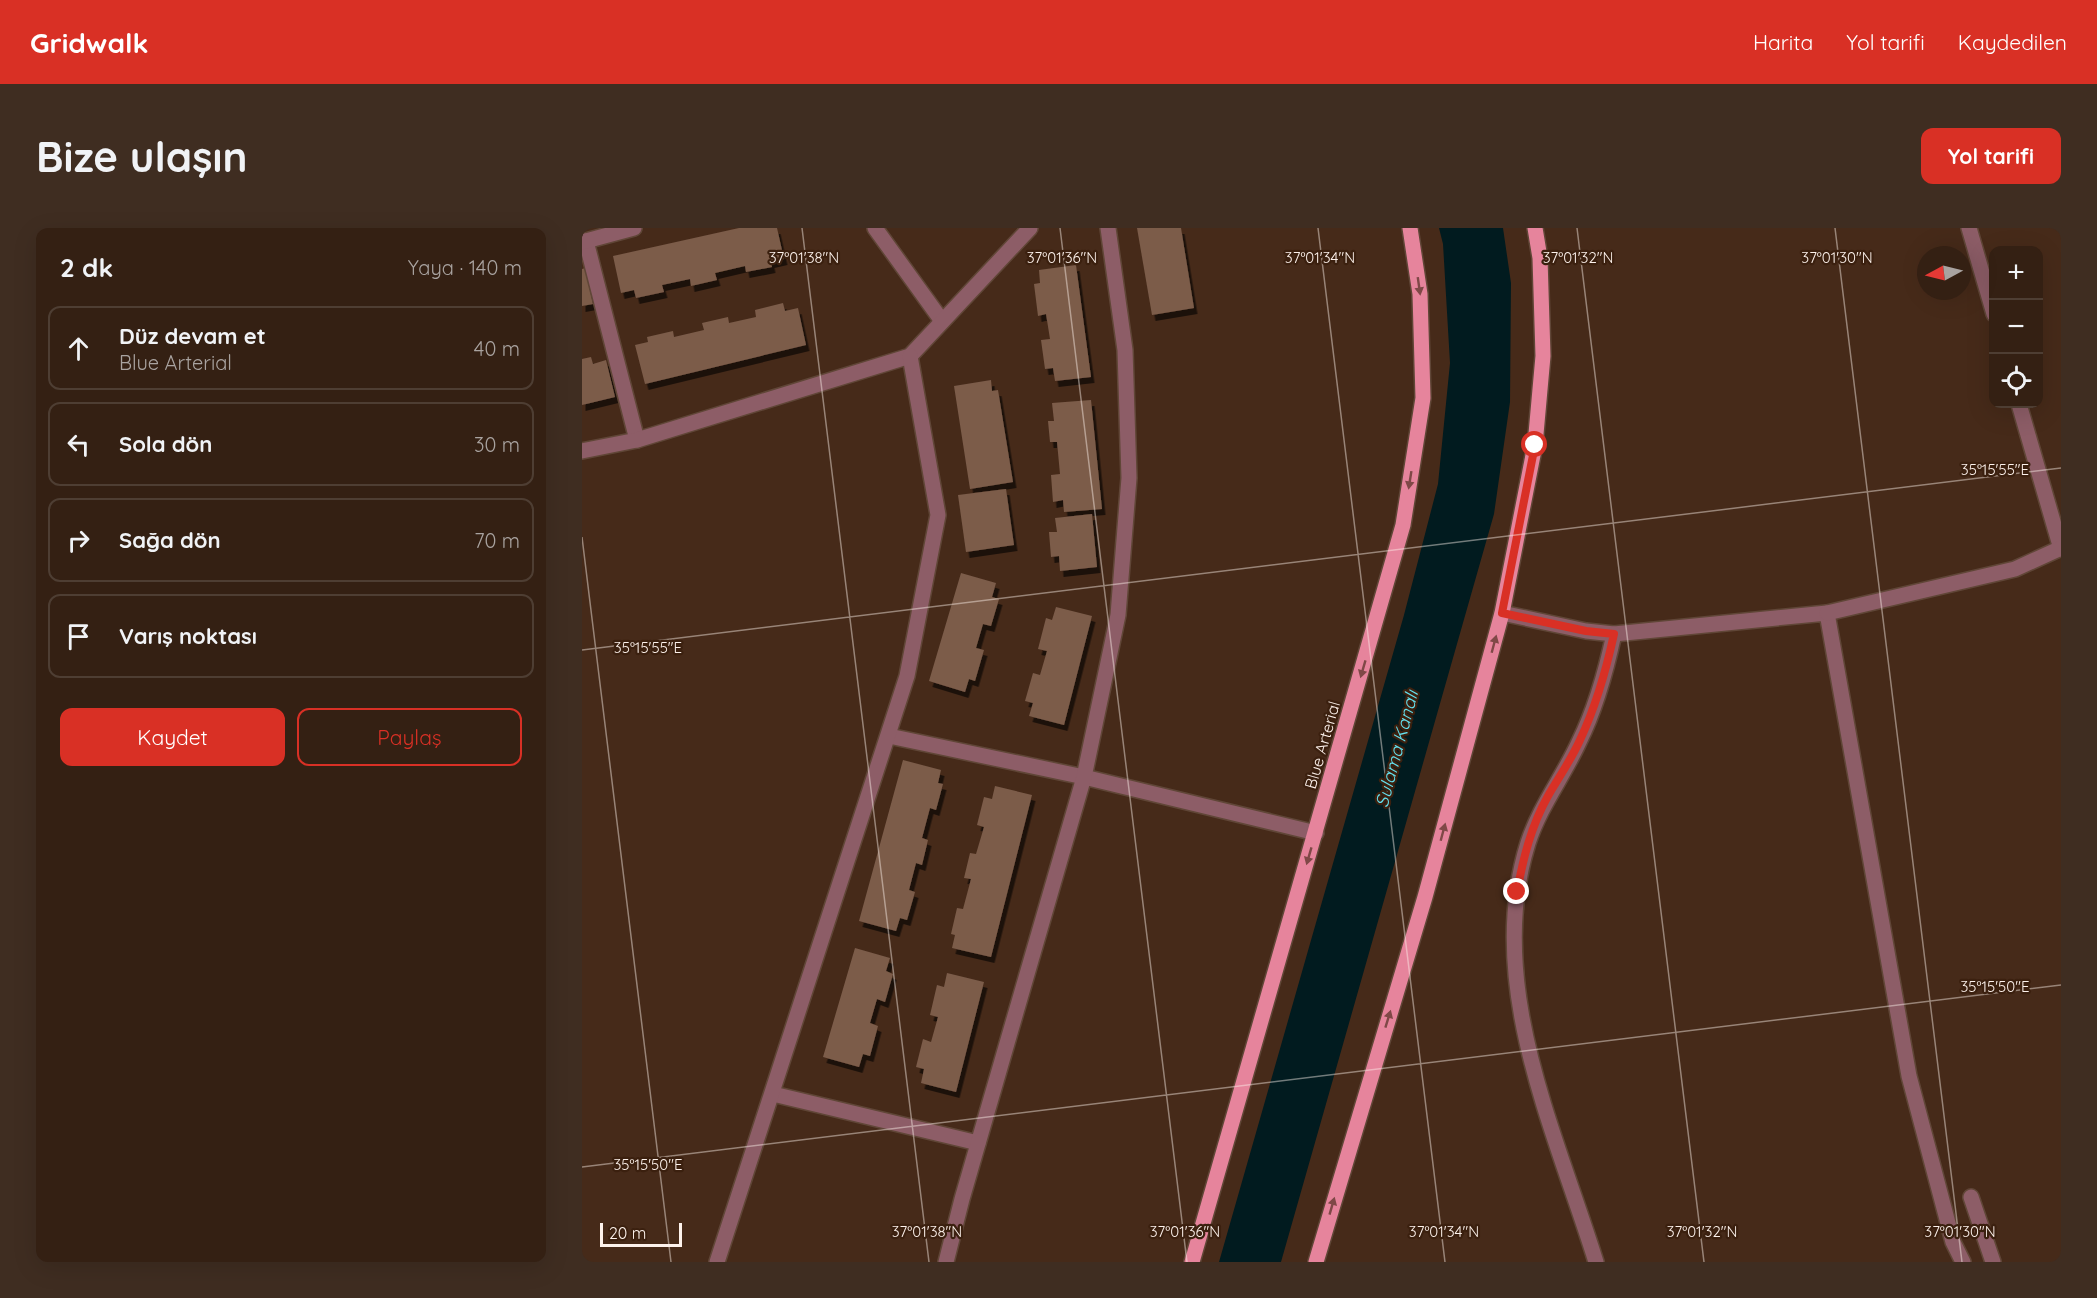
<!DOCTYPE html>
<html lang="tr">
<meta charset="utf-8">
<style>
body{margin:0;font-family:Quicksand,sans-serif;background:#3f2d21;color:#f1f3f6}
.controls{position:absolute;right:18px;top:18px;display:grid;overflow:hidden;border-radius:12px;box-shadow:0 6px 24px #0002}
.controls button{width:54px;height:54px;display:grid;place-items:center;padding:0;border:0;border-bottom:2px solid #4e3e33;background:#342013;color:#f1f3f6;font:30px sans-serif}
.compass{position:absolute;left:1335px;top:18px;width:54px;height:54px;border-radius:50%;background:#342013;box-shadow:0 6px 24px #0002;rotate:263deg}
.scale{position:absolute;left:18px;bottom:15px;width:82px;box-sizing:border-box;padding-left:6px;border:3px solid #fdf2ec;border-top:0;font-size:16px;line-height:21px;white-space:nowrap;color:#fdf2ec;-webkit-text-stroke:4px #3b200f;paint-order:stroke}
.stop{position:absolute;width:18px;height:18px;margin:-14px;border:4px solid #d93025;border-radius:50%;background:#fff}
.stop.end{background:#d93025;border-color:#fff;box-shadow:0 2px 6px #0008}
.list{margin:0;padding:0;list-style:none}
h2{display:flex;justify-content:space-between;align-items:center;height:78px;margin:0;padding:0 24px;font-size:26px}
h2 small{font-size:20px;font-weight:400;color:#a9a3a0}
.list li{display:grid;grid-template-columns:39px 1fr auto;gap:18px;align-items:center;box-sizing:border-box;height:84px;margin:0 12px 12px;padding:0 12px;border:2px solid #4e3e33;border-radius:12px}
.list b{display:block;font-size:22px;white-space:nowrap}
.list p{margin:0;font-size:20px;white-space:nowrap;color:#a9a3a0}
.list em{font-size:20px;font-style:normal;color:#a9a3a0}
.actions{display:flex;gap:12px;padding:18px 24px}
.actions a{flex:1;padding:14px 0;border:2px solid #d93025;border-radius:12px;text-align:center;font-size:21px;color:#d93025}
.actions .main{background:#d93025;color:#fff}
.icon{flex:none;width:33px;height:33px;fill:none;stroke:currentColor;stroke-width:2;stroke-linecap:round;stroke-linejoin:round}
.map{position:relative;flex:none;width:1479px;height:1034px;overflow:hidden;border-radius:12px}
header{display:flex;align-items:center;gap:36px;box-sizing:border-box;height:84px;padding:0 30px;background:#d93025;color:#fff}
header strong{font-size:28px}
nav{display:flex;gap:33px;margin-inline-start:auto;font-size:21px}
.intro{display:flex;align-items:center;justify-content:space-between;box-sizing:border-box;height:144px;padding:0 36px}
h1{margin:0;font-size:42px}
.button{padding:15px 27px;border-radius:12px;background:#d93025;color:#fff;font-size:21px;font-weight:700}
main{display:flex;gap:36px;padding:0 36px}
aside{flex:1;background:#342013;border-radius:12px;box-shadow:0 6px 24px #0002}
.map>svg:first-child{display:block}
.water{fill:#011b1f}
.building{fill:#7b5c4a;filter:url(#shadow)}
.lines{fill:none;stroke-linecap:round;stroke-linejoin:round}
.minor-casing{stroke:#604637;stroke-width:18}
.major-casing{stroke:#604637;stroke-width:18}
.minor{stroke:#8d5d67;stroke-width:15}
.major{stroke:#e6849c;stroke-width:15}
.oneway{fill:#7f4847}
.route{stroke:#d93025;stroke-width:8}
.ticks{fill:none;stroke:#fdf2ec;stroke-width:1.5;stroke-opacity:0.45}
.labels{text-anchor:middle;stroke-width:4.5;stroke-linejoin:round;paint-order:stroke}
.street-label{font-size:16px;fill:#fdf2ec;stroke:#3b200f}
.water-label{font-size:18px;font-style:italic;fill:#64e3f2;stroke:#3b200f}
.ticks-label{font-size:15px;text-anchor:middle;fill:#fdf2ec;stroke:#3b200f;stroke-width:4.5;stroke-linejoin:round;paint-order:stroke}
</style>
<header>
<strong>Gridwalk</strong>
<nav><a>Harita</a><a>Yol tarifi</a><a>Kaydedilen</a></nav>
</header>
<div class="intro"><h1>Bize ulaşın</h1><a class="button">Yol tarifi</a></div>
<main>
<aside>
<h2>2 dk<small>Yaya · 140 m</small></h2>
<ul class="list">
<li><svg class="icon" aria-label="ahead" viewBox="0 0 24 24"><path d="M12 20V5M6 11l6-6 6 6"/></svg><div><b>Düz devam et</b><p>Blue Arterial</p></div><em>40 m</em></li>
<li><svg class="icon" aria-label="left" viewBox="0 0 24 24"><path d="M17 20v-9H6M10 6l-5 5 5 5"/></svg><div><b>Sola dön</b></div><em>30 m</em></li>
<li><svg class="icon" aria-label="right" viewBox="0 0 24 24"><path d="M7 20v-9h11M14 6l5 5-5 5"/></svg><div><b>Sağa dön</b></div><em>70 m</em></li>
<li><svg class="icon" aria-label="arrive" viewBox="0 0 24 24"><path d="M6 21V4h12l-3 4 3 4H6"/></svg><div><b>Varış noktası</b></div></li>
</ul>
<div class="actions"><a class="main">Kaydet</a><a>Paylaş</a></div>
</aside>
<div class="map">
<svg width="1479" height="1034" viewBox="0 0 1479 1034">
<defs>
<filter id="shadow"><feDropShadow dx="3.5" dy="6" stdDeviation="0" flood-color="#0009"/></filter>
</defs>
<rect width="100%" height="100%" fill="#462a19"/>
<polygon class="water" points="857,0 921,0 929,55 928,174 912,286 699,1034 637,1034 822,387 856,256 868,135 861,16"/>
<g class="building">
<polygon points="157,0 195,0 202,31 189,34 190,39 164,44 163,38 133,45 135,52 109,58 108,51 80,57 82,64 54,70 52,62 39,65 31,28"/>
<polygon points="555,0 599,0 612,80 570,87"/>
<polygon points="494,37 509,149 473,153 471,140 463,141 459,112 468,111 464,86 456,88 452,56 458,55 457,42"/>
<polygon points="3,40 11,76 0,78 0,41"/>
<polygon points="201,75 203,83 216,80 224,117 63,156 53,117 66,114 65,109 91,103 92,109 122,102 120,95 146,89 147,95 174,89 173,82"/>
<polygon points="9,129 11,136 24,132 33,169 0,177 0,131"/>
<polygon points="409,152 410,163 416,162 431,254 388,261 372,158"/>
<polygon points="509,172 520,281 482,284 481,272 471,274 469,247 478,246 475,214 468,214 466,193 472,193 470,175"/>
<polygon points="424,261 432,317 384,324 376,267"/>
<polygon points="510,286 515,339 478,343 477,328 469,329 467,304 475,304 473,290"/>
<polygon points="379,345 414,355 410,369 417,371 409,398 401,396 394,420 402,422 393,453 387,451 383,464 347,453"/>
<polygon points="474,379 510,388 482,497 447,488 451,475 443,473 451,445 458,447 465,423 456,421 464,390 470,392"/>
<polygon points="321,532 359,542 356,555 361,556 354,582 348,580 340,610 346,612 340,637 334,635 327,662 333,664 325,692 318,690 314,703 277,693"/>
<polygon points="413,558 450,567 409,729 370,720 373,707 369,706 375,680 381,681 389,651 382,650 388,625 394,626 402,599 395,597 402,569 410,571"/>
<polygon points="273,720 308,730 304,743 311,746 303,774 295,771 288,795 296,798 288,828 281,826 277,839 241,829"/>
<polygon points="365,745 402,754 374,864 339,855 342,841 334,839 341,811 349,814 356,789 348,787 355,757 362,759"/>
</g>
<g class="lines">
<g class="minor-casing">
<g id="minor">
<polyline points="293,0 360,93"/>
<polyline points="1387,0 1412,86"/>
<polyline points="4,13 55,212"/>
<polyline points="0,14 52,0"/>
<polyline points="1437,176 1479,321"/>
<polyline points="0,223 55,212 328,128 448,0"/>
<polyline points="920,385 1004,403 1032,406 1245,385 1327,848 1371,1014 1381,1034"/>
<polyline points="1245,385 1433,341 1479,320"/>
<polyline points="307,508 502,549 734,605"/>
<polyline points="191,866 396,915"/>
<polyline points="1389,969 1411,1034"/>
<polyline points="135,1034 325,448 356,287 328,128"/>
<polyline points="364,1034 380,971 502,549 536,387 547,250 543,122 526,0"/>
<path d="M1014,1034c-41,-132 -112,-279 -68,-419 12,-37 35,-66 51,-101 17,-34 27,-71 35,-108"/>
</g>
</g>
<g class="major-casing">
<g id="major">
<polyline points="610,1034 821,297 841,170 838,66 828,0"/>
<polyline points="734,1034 843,669 920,385 953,217 961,128 958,30 953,0"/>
</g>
</g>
<use href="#minor" class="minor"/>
<use href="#major" class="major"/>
</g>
<defs><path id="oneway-solid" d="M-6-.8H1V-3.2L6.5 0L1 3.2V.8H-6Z" transform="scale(1.5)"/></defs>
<g class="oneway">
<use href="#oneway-solid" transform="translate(837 58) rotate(82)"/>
<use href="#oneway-solid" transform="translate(828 252) rotate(99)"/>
<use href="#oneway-solid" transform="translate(912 416) rotate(-75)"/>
<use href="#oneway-solid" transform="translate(781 441) rotate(106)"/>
<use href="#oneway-solid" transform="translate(861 604) rotate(-75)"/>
<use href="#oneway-solid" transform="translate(727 628) rotate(106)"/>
<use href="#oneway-solid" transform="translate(806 791) rotate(-73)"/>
<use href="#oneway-solid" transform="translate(750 978) rotate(-74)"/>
</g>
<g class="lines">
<path class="route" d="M935,664c6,-33 14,-66 31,-96 11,-19 23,-36 32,-56 16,-34 26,-69 34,-106l-28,-3 -84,-18 33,-168"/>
</g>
<path class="ticks" d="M220,0l127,1034M478,0l127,1034M736,0l127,1034M995,0l127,1034M1253,0l127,1034M0,309l89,725M0,422l1479,-182M0,939l1479,-182"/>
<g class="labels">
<g class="street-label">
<text transform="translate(740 517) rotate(-74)" y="6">Blue Arterial</text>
</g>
<g class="water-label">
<text transform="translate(815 521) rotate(-75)" y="6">Sulama Kanalı</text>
</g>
</g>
<g class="ticks-label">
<text x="222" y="35">37°01'38"N</text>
<text x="480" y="35">37°01'36"N</text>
<text x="738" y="35">37°01'34"N</text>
<text x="996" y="35">37°01'32"N</text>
<text x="1255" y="35">37°01'30"N</text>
<text x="1413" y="247">35°15'55"E</text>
<text x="66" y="425">35°15'55"E</text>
<text x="1413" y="764">35°15'50"E</text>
<text x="66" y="942">35°15'50"E</text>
<text x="345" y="1009">37°01'38"N</text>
<text x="603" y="1009">37°01'36"N</text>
<text x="862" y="1009">37°01'34"N</text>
<text x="1120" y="1009">37°01'32"N</text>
<text x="1378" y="1009">37°01'30"N</text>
</g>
</svg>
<div class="controls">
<button>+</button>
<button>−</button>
<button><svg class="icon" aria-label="locate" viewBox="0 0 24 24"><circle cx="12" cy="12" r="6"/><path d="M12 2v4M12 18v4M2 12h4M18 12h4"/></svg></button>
</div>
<svg class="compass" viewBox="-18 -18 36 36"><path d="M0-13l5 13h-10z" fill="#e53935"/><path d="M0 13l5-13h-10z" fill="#a9a3a0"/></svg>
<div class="scale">20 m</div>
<div class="stop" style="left:953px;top:217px"></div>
<div class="stop end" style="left:935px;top:664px"></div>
</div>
</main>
